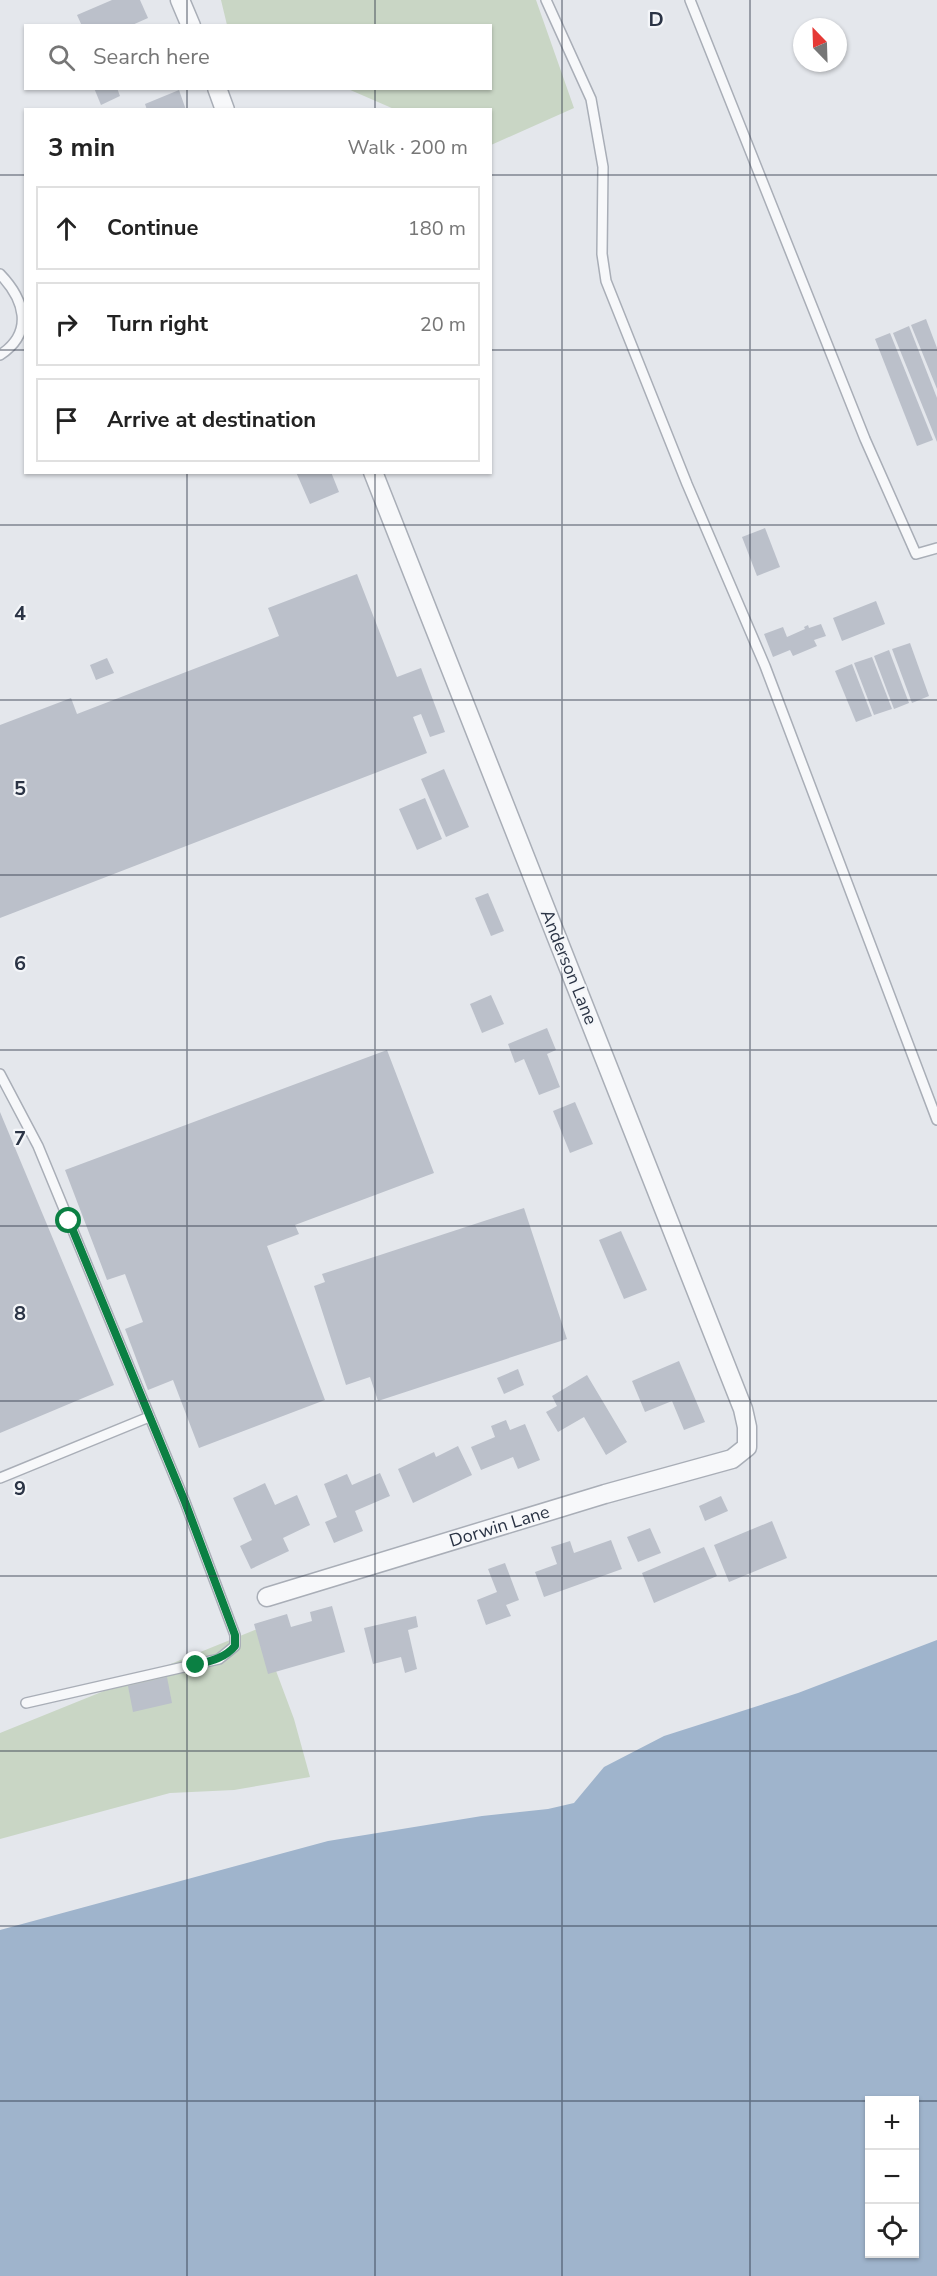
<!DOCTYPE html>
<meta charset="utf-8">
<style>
body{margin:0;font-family:"Nunito Sans",sans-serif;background:#f2f2f2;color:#222}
.controls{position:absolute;right:18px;bottom:18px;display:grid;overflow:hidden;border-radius:0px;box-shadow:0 2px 4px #0004}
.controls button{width:54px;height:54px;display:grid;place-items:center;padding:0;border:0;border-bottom:2px solid #e0e0e0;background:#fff;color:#222;font:30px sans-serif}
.compass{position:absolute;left:793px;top:18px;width:54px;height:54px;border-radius:50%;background:#fff;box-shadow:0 2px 4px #0004;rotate:337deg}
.stop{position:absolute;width:18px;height:18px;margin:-14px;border:4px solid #0b8043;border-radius:50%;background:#fff}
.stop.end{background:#0b8043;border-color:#fff;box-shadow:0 2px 6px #0008}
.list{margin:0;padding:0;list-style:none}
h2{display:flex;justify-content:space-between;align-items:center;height:78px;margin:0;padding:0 24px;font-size:26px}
h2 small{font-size:20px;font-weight:400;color:#767676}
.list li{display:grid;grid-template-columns:39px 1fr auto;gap:18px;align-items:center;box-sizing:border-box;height:84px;margin:0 12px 12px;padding:0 12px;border:2px solid #e0e0e0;border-radius:0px}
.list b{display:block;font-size:22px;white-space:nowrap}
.list em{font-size:20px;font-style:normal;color:#767676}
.icon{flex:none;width:33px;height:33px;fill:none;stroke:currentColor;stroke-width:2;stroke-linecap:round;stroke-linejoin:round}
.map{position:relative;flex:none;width:937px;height:2276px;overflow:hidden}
.search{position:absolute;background:#fff;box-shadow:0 2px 4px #0004;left:24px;top:24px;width:468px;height:66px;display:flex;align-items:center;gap:15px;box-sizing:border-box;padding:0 21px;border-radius:0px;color:#767676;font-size:22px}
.panel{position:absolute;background:#fff;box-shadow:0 2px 4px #0004;left:24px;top:108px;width:468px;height:366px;border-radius:0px}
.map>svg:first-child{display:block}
.green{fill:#c9d6c5}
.water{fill:#9fb4cc;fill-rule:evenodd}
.building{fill:#bbc0ca}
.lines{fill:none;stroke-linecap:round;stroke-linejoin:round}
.service-casing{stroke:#a9aeb7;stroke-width:12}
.minor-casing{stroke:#a9aeb7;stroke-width:21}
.service{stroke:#f7f8fa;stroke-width:9}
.minor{stroke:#f7f8fa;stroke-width:18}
.route{stroke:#0b8043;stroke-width:8}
.grid{fill:none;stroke:#2b3445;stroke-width:1.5;stroke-opacity:0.55}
.labels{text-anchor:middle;stroke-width:4.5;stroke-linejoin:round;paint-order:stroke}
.street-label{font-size:18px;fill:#2b3445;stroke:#f4f6f9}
.grid-label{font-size:20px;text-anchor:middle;font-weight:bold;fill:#2b3445;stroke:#f4f6f9;stroke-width:4.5;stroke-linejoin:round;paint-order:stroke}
</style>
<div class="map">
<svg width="937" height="2276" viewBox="0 0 937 2276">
<rect width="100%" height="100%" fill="#e4e7ec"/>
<g class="green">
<polygon points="221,0 536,0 574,108 491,145 490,110 394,109 348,89 490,88 490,26 227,25"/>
<polygon points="260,1628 294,1719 310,1777 234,1790 170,1793 0,1839 0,1733"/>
</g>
<path class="water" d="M937,1640v636h-937v-346l328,-89 154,-25 66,-7 26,-6 30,-36 60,-31 134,-43zM870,2100h44v154h-44z"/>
<g class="building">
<polygon points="112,0 140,0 148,18 130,26 82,26 77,15"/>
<polygon points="94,88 117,88 120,96 101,105"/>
<polygon points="179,90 186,110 147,110 145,104"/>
<polygon points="926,319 937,348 937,389 911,325"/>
<polygon points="909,326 937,398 937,442 893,333"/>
<polygon points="890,333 933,440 917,446 875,339"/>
<polygon points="296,472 331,472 339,492 310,504"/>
<polygon points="765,528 780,567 757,576 742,537"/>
<polygon points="357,574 397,677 421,668 445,732 430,737 421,714 413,717 427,753 0,918 0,725 71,698 77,714 279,636 268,608"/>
<polygon points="876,601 885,624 842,641 833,618"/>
<polygon points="821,624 826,636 814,640 817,646 793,656 790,650 773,657 764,634 783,627 787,637 805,629 804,627 808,625 809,628"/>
<polygon points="910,643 929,696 912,703 892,649"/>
<polygon points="889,650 909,703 894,709 874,656"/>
<polygon points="872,657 892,709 874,715 854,663"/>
<polygon points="107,658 114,673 96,680 90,665"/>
<polygon points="852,664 872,716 856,722 835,671"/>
<polygon points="444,769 469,827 446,837 421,779"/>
<polygon points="425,798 442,839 417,850 399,809"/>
<polygon points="488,893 504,931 491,936 475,898"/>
<polygon points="491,995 504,1024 482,1033 470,1004"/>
<polygon points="547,1028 556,1050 547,1054 560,1087 539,1095 524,1059 515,1063 508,1044"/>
<polygon points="387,1050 434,1173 295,1225 299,1234 267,1246 325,1400 199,1448 173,1380 148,1390 125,1329 143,1322 125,1274 107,1280 65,1170"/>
<polygon points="575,1102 593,1144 570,1153 553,1111"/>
<polygon points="0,1112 114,1385 0,1433"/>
<polygon points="524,1208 567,1339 378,1401 370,1377 346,1385 314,1286 325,1282 322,1274"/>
<polygon points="621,1231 647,1290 624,1299 599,1240"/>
<polygon points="679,1361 705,1422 684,1430 672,1401 645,1412 632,1381"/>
<polygon points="518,1369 524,1385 504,1394 497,1378"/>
<polygon points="587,1375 627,1442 606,1455 584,1417 558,1432 546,1412 557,1406 552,1396"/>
<polygon points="506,1420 510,1430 525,1424 540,1460 518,1469 513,1457 481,1470 471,1447 495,1437 491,1426"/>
<polygon points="458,1446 472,1475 413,1503 398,1469 434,1452 436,1457"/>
<polygon points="380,1473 390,1496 355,1511 363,1531 334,1543 325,1522 337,1517 324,1484 347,1474 352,1485"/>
<polygon points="265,1483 275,1505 297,1495 310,1525 283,1538 289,1551 251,1569 240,1546 252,1540 233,1498"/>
<polygon points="721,1496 728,1511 705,1521 699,1506"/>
<polygon points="772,1521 787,1558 729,1582 714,1545"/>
<polygon points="650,1528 661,1553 638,1562 627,1537"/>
<polygon points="611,1540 622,1569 544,1597 535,1572 557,1564 551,1547 570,1541 574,1553"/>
<polygon points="704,1547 717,1576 654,1603 642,1573"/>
<polygon points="505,1563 519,1600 506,1605 511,1616 486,1625 477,1600 497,1592 488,1569"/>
<polygon points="332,1606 345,1652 268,1674 254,1624 287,1614 291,1627 312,1621 310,1612"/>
<polygon points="416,1616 418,1627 408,1630 417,1669 405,1673 401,1657 373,1664 364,1628"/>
<polygon points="167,1677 172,1703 133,1712 128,1686"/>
</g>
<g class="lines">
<g class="service-casing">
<g id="service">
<polyline points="546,0 591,99 603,167 602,254 606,281 687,484 765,666 937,1120"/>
<polyline points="690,0 865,439 916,554 937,548"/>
<path d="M0,274c24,25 35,58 0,81"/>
<polyline points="0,1074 38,1146 185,1502 235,1635 235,1646 219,1659 26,1703"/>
<polyline points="0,1478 149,1417"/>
</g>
</g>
<g class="minor-casing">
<g id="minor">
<polyline points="180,0 191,26"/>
<polyline points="217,88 225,110"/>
<path id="s1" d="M267,1597l338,-103 127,-35 15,-12v-20l-4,-18 -370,-937"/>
</g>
</g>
<use href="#service" class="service"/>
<use href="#minor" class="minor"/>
</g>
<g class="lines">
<path class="route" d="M69,1221l116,281 50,133v11c-10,12 -24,15 -39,19"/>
</g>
<path class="grid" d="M187,0v26M375,0v26M562,0v2276M750,0v2276M187,88v22M375,88v22M0,175h26M490,175h447M0,350h26M490,350h447M187,472v1804M375,472v1804M0,525h937M0,700h937M0,875h937M0,1050h937M0,1226h937M0,1401h937M0,1576h937M0,1751h937M0,1926h937M0,2101h870M914,2101h23"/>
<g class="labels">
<g class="street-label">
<text transform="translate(569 967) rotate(68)" y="6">Anderson Lane</text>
<text dy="6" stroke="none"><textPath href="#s1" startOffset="243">Dorwin Lane</textPath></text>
</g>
</g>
<g class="grid-label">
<text x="656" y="26">D</text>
<text x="20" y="620">4</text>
<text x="20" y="795">5</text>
<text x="20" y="970">6</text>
<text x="20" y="1145">7</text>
<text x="20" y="1320">8</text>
<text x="20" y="1495">9</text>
</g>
</svg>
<div class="controls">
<button>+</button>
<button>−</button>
<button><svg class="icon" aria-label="locate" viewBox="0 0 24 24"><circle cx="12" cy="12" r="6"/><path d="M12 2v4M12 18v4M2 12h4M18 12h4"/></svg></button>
</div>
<svg class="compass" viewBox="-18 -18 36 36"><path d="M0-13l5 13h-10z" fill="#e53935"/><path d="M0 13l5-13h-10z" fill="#767676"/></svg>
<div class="stop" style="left:69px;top:1221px"></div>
<div class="stop end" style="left:196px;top:1665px"></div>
<div class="search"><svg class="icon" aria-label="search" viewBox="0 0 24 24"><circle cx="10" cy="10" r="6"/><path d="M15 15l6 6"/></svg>Search here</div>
<section class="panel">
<h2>3 min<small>Walk · 200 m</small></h2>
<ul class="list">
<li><svg class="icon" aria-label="ahead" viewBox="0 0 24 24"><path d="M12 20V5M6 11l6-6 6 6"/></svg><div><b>Continue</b></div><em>180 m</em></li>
<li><svg class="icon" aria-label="right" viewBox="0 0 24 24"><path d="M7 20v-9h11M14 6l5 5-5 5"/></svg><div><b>Turn right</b></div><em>20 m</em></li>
<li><svg class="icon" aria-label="arrive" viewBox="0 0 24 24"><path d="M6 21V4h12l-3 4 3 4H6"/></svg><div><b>Arrive at destination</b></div></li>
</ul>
</section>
</div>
